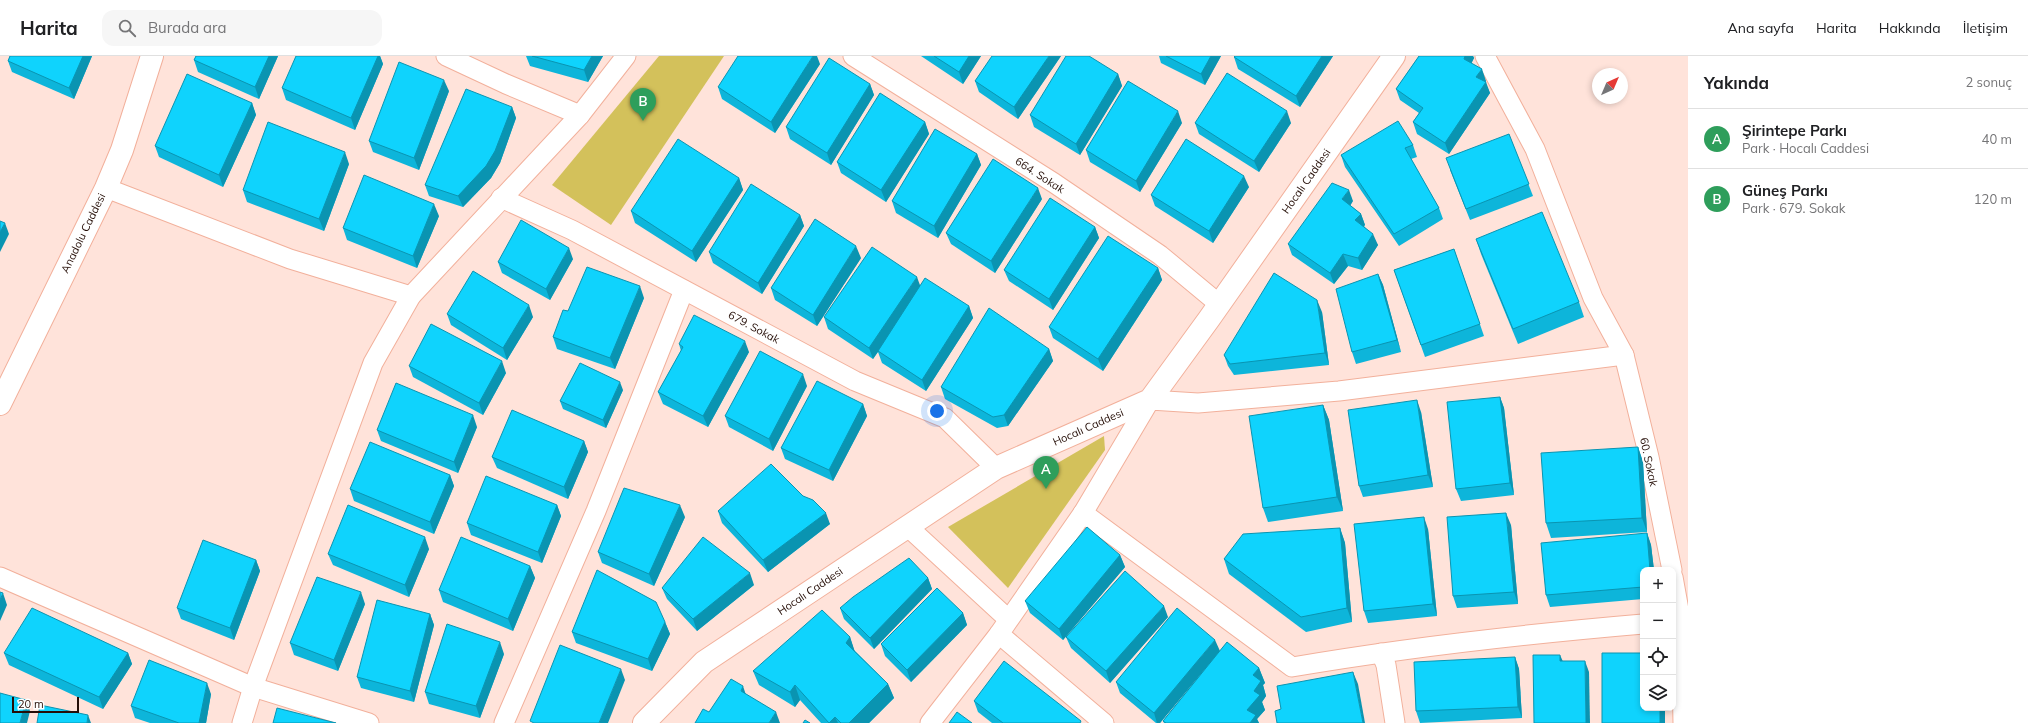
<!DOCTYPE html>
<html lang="tr">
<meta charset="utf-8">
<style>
body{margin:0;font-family:Mulish,sans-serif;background:#f6f6f6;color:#202124}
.controls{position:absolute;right:12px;bottom:12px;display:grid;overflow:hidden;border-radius:8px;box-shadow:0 2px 6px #0003}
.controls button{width:36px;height:36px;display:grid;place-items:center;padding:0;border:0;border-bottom:1px solid #e0e0e0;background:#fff;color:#202124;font:20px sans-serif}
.compass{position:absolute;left:1592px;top:12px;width:36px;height:36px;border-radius:50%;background:#fff;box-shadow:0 2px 6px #0003;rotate:44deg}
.scale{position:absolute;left:12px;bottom:10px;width:67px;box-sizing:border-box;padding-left:4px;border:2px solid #250e07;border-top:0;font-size:11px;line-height:14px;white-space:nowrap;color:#250e07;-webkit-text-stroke:3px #fff;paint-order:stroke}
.you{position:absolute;left:937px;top:355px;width:14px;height:14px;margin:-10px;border:3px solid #fff;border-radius:50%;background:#1a73e8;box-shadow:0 0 0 6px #1a73e833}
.badge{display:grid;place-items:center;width:26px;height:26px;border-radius:50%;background:#36778a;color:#fff;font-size:13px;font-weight:700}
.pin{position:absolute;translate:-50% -33px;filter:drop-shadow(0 1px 2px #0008)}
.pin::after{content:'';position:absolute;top:21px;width:14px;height:12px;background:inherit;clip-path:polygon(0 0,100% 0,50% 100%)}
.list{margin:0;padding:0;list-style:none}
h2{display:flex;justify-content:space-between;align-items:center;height:52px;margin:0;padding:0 16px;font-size:17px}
h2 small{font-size:13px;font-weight:400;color:#757577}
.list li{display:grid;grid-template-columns:26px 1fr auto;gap:12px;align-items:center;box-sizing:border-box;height:60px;padding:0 16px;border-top:1px solid #e0e0e0}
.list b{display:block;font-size:15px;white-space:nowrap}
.list p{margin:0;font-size:13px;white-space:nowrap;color:#757577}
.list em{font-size:13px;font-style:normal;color:#757577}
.icon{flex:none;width:22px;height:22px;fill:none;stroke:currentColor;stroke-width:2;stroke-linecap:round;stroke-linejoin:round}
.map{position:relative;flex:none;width:1688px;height:667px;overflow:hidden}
header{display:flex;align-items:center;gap:24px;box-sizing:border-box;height:56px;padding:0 20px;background:#fff;border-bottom:1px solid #e0e0e0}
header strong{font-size:19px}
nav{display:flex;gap:22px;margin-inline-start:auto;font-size:14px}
.search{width:280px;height:36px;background:#f6f6f6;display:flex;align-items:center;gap:10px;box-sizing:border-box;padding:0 14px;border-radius:12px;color:#757577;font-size:15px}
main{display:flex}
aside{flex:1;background:#fff}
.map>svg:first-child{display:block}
.green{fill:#d3c15b}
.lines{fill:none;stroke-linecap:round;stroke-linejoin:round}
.minor-casing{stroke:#f2b09b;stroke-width:21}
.tertiary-casing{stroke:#f2b09b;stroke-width:24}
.minor{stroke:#fff;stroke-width:19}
.tertiary{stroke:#fff;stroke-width:22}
.wall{fill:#0db5da}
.shaded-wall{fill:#0a94b1}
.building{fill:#0fd3fd;stroke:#0a94b1}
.labels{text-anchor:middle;stroke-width:4;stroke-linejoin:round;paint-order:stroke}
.street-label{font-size:11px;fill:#250e07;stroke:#fff}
</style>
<header>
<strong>Harita</strong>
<div class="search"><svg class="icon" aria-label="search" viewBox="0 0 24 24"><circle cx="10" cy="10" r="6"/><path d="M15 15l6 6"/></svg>Burada ara</div>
<nav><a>Ana sayfa</a><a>Harita</a><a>Hakkında</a><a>İletişim</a></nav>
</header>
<main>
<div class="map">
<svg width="1688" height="667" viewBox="0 0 1688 667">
<rect width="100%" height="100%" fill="#ffe3da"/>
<g class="green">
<polygon points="659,0 724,0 611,169 552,129"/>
<polygon points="1104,380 1105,394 1008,532 948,471"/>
</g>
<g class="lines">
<g class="minor-casing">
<g id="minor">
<polyline points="446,0 506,28 580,59"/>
<polyline points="853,0 1054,127 1160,199 1219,248"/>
<polyline points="1485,0 1535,93 1593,242 1624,299 1649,401 1672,514"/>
<polyline points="106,132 290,203 411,240"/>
<polyline points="501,142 572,174 855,325 945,362 996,412"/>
<path d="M1083,457l209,154c117,-20 234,-33 351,-43"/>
<polyline points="907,470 1008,563"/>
<polyline points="0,521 253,631 369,667"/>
<polyline points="1673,521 1681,565 1683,667"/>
<polyline points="999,578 1104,667"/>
<polyline points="1381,597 1386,609 1395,667"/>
<polyline points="242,667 253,631 373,307 411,240 580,59 626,0"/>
<polyline points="504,667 596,455 684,234"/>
<polyline points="930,667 999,578 1083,457 1150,344 1198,347 1339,335 1624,299"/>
</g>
</g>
<g class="tertiary-casing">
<g id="tertiary">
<polyline points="0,348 106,132 122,94 152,0"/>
<polyline points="644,667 704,606 996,412 1150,344 1209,263 1394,0"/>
</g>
</g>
<use href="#minor" class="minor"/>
<use href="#tertiary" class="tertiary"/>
</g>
<g class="wall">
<polygon points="10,0 92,0 74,43 12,16 8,5"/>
<polygon points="196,0 278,0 259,43 198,16 194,4"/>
<polygon points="378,0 380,0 383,8 355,74 286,44 282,32"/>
<polygon points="526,0 603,0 588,26 530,10"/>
<polygon points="921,0 981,0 963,28"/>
<polygon points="1061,0 1018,63 979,36 975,25"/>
<polygon points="1159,0 1221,0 1205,29 1161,7"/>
<polygon points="1235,0 1333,0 1300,51 1238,13 1234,1"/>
<polygon points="1419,0 1473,0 1474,2 1471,7 1486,25 1485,26 1490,37 1449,98 1417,78 1413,66 1419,57 1400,44 1396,33"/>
<polygon points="820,8 775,77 722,43 718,31"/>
<polygon points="1118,18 1122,30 1080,99 1034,71 1030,59"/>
<polygon points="870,28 874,39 831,109 790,83 786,71"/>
<polygon points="449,35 419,114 373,96 369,85"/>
<polygon points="252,47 256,59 223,131 159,101 155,90"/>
<polygon points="512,51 516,62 500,107 491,122 463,151 429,140 425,129"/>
<polygon points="925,66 929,78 886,146 841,117 837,106"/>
<polygon points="1182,67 1140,136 1090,106 1086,94"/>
<polygon points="1195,67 1291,67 1259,116 1199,78"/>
<polygon points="1509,78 1533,140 1470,164 1450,114"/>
<polygon points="1413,89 1417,101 1411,103 1439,152 1443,163 1399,190 1345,111 1341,99"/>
<polygon points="977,98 981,109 938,182 896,157 892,145"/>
<polygon points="349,108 324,175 247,146 243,134"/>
<polygon points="739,122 743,134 696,206 635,167 631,155"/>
<polygon points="1249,131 1213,187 1155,150 1151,139"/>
<polygon points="1042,143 995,217 951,188 946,177"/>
<polygon points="1353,145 1350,149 1361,158 1365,169 1364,170 1378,189 1362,214 1348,210 1334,228 1292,199 1288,188"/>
<polygon points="800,159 804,170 762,238 713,207 709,196"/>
<polygon points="439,160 417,212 347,184 343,172"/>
<polygon points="1095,171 1099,182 1053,254 1009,225 1004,214"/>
<polygon points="1476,183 1579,246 1584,261 1518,288 1481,198"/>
<polygon points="1454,193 1484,280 1425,301 1394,214"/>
<polygon points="861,202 817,270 775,244 771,232"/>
<polygon points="573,203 550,244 502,217 498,206"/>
<polygon points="1158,212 1162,224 1103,315 1053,282 1049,271"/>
<polygon points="1378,218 1383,229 1401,296 1356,308 1352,296"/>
<polygon points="920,230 969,250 973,262 926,335 882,307 878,296 873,303 828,273 824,261"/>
<polygon points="644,242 615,313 557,293 553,281 568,255"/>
<polygon points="1322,256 1329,309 1234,319 1228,310 1224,299"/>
<polygon points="447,258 533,261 507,304 451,269"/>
<polygon points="679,288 749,296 708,371 663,348 658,336 681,295"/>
<polygon points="1049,293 1053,305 1008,370 997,372 945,343 941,331"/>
<polygon points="409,310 506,317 483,359 413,321"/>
<polygon points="807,330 773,395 729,371 725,360"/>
<polygon points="623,334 606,372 563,353 560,345"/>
<polygon points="1500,341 1504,352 1514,439 1461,445 1456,433"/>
<polygon points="863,348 867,360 833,425 785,403 781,392"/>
<polygon points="1323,349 1329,364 1343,455 1268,466 1263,452"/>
<polygon points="1421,356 1433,431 1363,441 1359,430"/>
<polygon points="477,371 458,417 381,385 377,374"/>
<polygon points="584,385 588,396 568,443 497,412 492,401"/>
<polygon points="1638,391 1643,406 1647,476 1551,482 1546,467"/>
<polygon points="450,419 454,430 434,478 354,445 350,433"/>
<polygon points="803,440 830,468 768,516 722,467 718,455"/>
<polygon points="557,449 561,460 542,507 471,479 467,467"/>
<polygon points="685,461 654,530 602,507 598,496"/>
<polygon points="1511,469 1518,548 1457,552 1453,540"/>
<polygon points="1340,472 1345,487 1352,566 1306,576 1229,518 1224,503"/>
<polygon points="1428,473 1437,560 1368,567 1364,555"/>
<polygon points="1647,477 1651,489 1654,514 1643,514 1643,543 1550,551 1546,539"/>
<polygon points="429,493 409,541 333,509 328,498"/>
<polygon points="1120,499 1125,511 1063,584 1030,557 1025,545"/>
<polygon points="256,504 260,515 234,584 181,563 177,552"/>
<polygon points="530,510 535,522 513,575 443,546 439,534"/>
<polygon points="928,522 932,533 874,593 844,563 840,552"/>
<polygon points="754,529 697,575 667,543 662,532"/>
<polygon points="365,548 338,615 294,599 290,587"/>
<polygon points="963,557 967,569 911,626 885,600 881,588"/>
<polygon points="430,558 434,569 414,646 361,632 357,621"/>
<polygon points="1168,561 1110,627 1071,592 1066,581"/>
<polygon points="665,566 670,578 652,615 576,587 572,576"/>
<polygon points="850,581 854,594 888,628 894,642 869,667 821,667 800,644 795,651 759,629 753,615"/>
<polygon points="1219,595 1259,612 1265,627 1263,629 1266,640 1262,646 1265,654 1257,663 1259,667 1164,667 1163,665 1216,599 1160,667 1156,667 1120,637 1116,626"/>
<polygon points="4,597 128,597 132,608 103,653 9,609"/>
<polygon points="504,598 480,662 429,648 425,636"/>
<polygon points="1515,601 1519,613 1522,662 1420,667 1416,655"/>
<polygon points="211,638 206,667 150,667 135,662 131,650"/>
<polygon points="974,645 1082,667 992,667 978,656"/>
</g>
<g class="shaded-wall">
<polygon points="83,0 92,0 74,43 69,32"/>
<polygon points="269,0 278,0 259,43 255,31"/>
<polygon points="378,0 380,0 383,8 355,74 351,62"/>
<polygon points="592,0 603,0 588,26 584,14"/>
<polygon points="813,0 817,0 820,8 775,77 771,66"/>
<polygon points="969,0 981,0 963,28 959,16"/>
<polygon points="1049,0 1061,0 1018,63 1014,51"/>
<polygon points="1211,0 1221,0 1205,29 1201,18"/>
<polygon points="1322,0 1333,0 1300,51 1296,40"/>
<polygon points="1465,0 1473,0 1474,2 1468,15 1464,3"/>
<polygon points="1482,13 1486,25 1481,33 1476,21"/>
<polygon points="1118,18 1122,30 1080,99 1076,88"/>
<polygon points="444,24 449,35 419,114 414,102"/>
<polygon points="1486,26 1490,37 1449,98 1445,87"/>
<polygon points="870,28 874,39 831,109 827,97"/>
<polygon points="252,47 256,59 223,131 219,119"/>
<polygon points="512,51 516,62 500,107 491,122 463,151 458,140"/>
<polygon points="1178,55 1182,67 1140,136 1136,125"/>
<polygon points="1287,55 1291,67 1259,116 1254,105"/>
<polygon points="925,66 929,78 886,146 881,134"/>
<polygon points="345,96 349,108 324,175 319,163"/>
<polygon points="977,98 981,109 938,182 934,170"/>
<polygon points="1244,120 1249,131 1213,187 1209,175"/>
<polygon points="739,122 743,134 696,206 692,195"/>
<polygon points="1038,132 1042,143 995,217 991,205"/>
<polygon points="1349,134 1353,145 1347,155 1342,143"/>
<polygon points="434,148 439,160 417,212 413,200"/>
<polygon points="1361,158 1365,169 1359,175 1355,164"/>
<polygon points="800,159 804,170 762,238 758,227"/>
<polygon points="5,167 9,178 0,196 0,176"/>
<polygon points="1095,171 1099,182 1053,254 1049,243"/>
<polygon points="1373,178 1378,189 1362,214 1358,202"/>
<polygon points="856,190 861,202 817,270 813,259"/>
<polygon points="569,192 573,203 550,244 546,233"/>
<polygon points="1343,198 1348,210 1334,228 1330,217"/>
<polygon points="1158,212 1162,224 1103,315 1098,303"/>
<polygon points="1378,218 1383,229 1401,296 1397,284"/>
<polygon points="917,221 921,232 873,303 869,292"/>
<polygon points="640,230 644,242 615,313 610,302"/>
<polygon points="1317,244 1322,256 1329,309 1325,297"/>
<polygon points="529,249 533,261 507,304 503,292"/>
<polygon points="969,250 973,262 926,335 922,324"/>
<polygon points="745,285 749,296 708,371 703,360"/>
<polygon points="1049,293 1053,305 1008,370 1004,359"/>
<polygon points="502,305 506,317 483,359 479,347"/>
<polygon points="803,318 807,330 773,395 769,383"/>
<polygon points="620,326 623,334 606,372 603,364"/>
<polygon points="1500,341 1504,352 1514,439 1510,427"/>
<polygon points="1417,344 1421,356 1433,431 1428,419"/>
<polygon points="863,348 867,360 833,425 829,414"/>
<polygon points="1323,349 1329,364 1343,455 1337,441"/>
<polygon points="473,359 477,371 458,417 454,406"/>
<polygon points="584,385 588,396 568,443 564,431"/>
<polygon points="1638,391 1643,406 1647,476 1642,462"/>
<polygon points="450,419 454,430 434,478 430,466"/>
<polygon points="557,449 561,460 542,507 538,496"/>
<polygon points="680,449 685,461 654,530 649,518"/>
<polygon points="826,457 830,468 768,516 763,504"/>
<polygon points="1506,457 1511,469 1518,548 1514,536"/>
<polygon points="1424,461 1428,473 1437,560 1433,548"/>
<polygon points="1340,472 1345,487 1352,566 1347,552"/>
<polygon points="1647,477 1651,489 1654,514 1650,514"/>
<polygon points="425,481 429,493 409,541 405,529"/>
<polygon points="1120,499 1125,511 1063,584 1059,573"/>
<polygon points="256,504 260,515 234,584 230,572"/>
<polygon points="530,510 535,522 513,575 508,563"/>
<polygon points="750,517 754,529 697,575 693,563"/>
<polygon points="928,522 932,533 874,593 870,582"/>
<polygon points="361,536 365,548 338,615 334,604"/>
<polygon points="3,537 7,549 0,565 0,544"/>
<polygon points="1164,550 1168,561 1110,627 1106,615"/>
<polygon points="963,557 967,569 911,626 907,614"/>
<polygon points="430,558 434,569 414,646 410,635"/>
<polygon points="665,566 670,578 652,615 648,603"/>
<polygon points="850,581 855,596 846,587"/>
<polygon points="1215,584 1220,595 1160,667 1157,667 1154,657"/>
<polygon points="500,586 504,598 480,662 476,650"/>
<polygon points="128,597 132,608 103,653 99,641"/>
<polygon points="1560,599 1565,610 1560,605"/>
<polygon points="1515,601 1519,613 1522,662 1518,651"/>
<polygon points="1585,605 1589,616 1590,667 1586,667"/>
<polygon points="1259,612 1265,627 1263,629 1266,640 1262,646 1265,654 1257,663 1259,667 1250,667 1247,654 1254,635 1253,619"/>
<polygon points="621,613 625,624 608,667 599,667"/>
<polygon points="1353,616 1358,628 1365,667 1363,667"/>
<polygon points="207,627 211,638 206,667 199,667"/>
<polygon points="888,628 894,642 869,667 849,667"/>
<polygon points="795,629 800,644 795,651 790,636"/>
<polygon points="743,630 747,642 741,635"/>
<polygon points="26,644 30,655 27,667 20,667"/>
<rect x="1660" y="652" width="5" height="15"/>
<polygon points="776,656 780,667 769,667"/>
<polygon points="88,659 91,667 87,667"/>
<polygon points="835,661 838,667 829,667"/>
</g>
<g class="building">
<polygon points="10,0 83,0 69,32 8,5"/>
<polygon points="196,0 269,0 255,31 194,4"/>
<polygon points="296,0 378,0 351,62 282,32"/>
<polygon points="532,0 592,0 584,14"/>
<polygon points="738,0 813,0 771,66 718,31"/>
<polygon points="934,0 969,0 959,16"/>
<polygon points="992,0 1049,0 1014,51 975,25"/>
<polygon points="1066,0 1089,0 1118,18 1076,88 1030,59"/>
<polygon points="1166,0 1211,0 1201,18"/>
<polygon points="1235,0 1322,0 1296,40 1234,1"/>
<polygon points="1419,0 1465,0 1464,3 1482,13 1476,21 1486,26 1445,87 1413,66 1423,52 1396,33"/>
<polygon points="829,2 870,28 827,97 786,71"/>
<polygon points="399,6 444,24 414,102 369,85"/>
<polygon points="1227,17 1287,55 1254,105 1195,67"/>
<polygon points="187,18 252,47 219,119 155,90"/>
<polygon points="1128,25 1178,55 1136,125 1086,94"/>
<polygon points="466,33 512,51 495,95 486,110 458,140 425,129"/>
<polygon points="880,37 925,66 881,134 837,106"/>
<polygon points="1398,65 1413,89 1405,92 1439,152 1394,178 1341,99"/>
<polygon points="268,66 345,96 319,163 243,134"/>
<polygon points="935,73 977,98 934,170 892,145"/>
<polygon points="1509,78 1529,128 1466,153 1446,102"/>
<polygon points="678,83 739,122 692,195 631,155"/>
<polygon points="1186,83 1244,120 1209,175 1151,139"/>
<polygon points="993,103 1038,132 991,205 946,177"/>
<polygon points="364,119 434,148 413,200 343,172"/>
<polygon points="1332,127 1349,134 1342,143 1361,158 1355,164 1373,178 1358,202 1343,198 1330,217 1288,188"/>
<polygon points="751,128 800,159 758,227 709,196"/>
<polygon points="1050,142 1095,171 1049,243 1004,214"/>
<polygon points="1542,156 1579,246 1513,273 1476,183"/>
<polygon points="815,163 856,190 813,259 771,232"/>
<polygon points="521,164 569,192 546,233 498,206"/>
<polygon points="0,165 5,167 0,176"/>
<polygon points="1108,180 1158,212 1098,303 1049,271"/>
<polygon points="872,191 917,221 869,292 824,261"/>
<polygon points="1454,193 1480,268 1421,289 1394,214"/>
<polygon points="587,211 640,230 610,302 553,281 563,254 568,255"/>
<polygon points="473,215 529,249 503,292 447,258"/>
<polygon points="1274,217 1317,244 1325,297 1230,308 1224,299"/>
<polygon points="1378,218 1397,284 1352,296 1336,233"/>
<polygon points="925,222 969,250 922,324 878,295"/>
<polygon points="989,252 1049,293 1004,359 993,361 941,331"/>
<polygon points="694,259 745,285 703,360 658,336 683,291 679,288"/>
<polygon points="431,268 502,305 479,347 409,310"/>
<polygon points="760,295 803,318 769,383 725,360"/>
<polygon points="580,307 620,326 603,364 560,345"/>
<polygon points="817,325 863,348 829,414 781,392"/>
<polygon points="396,327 473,359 454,406 377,374"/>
<polygon points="1500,341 1510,427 1456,433 1447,346"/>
<polygon points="1417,344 1428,419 1359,430 1348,354"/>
<polygon points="1323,349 1337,441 1263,452 1249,360"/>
<polygon points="512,354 584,385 564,431 492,401"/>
<polygon points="370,386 450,419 430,466 350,433"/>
<polygon points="1638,391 1642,462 1546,467 1541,397"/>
<polygon points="771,408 803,440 813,444 826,457 763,504 718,455"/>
<polygon points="486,420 557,449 538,496 467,467"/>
<polygon points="624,432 680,449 649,518 598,496"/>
<polygon points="348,449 425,481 405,529 328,498"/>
<polygon points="1506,457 1514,536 1453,540 1447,461"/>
<polygon points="1424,461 1433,548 1364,555 1354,468"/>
<polygon points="1087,471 1120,499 1059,573 1025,545"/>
<polygon points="1340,472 1347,552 1301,561 1224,503 1243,478"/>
<polygon points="1647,477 1650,514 1643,514 1643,531 1546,539 1541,487"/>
<polygon points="461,481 530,510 508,563 439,534"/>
<polygon points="703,481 750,517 693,563 662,532"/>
<polygon points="203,484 256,504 230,572 177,552"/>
<polygon points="909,502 928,522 870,582 840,552 853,541"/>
<polygon points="597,514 656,546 665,566 648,603 572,576"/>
<polygon points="1125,515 1164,550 1106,615 1066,581"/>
<polygon points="317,521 361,536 334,604 290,587"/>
<polygon points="937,532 963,557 907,614 881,588"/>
<polygon points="0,536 3,537 0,544"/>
<polygon points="377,544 430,558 410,635 357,621"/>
<polygon points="32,552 128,597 99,641 4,597"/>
<polygon points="1177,552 1215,584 1154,657 1116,626"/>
<polygon points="822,554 850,581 846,587 888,628 849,667 841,667 835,661 829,667 795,629 790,636 753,615"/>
<polygon points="447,568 500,586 476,650 425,636"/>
<polygon points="1227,586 1259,612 1253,619 1261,625 1254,635 1260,639 1247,654 1256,659 1250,667 1166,667 1163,665"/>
<polygon points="560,589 621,613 599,667 534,667 530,665"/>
<polygon points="1602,597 1643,597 1643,652 1660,652 1660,667 1602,667"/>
<polygon points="1533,599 1560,599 1560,605 1585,605 1586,667 1534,667"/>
<polygon points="1515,601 1518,651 1416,655 1414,606"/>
<polygon points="149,604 207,627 199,667 179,667 131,650"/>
<polygon points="1004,605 1081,665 1080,667 1003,667 974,645"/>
<polygon points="1353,616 1363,667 1277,667 1275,655 1281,653 1277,630"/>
<polygon points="731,623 743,630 741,635 776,656 769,667 695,667 703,653 709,656"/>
<polygon points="0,637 26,644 20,667 0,667"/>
<polygon points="40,649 88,659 87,667 37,667"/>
<polygon points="277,652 336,667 273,667"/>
<polygon points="957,656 972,667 949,667"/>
<polygon points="805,664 810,667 803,667"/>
</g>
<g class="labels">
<g class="street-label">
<text transform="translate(1040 119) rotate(33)" y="4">664. Sokak</text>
<text transform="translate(1306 125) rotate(-55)" y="4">Hocalı Caddesi</text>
<text transform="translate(83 177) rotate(-64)" y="4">Anadolu Caddesi</text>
<text transform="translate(754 271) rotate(28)" y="4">679. Sokak</text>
<text transform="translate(1088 371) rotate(-24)" y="4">Hocalı Caddesi</text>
<text transform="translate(1649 406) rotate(78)" y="4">60. Sokak</text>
<text transform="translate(810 535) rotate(-34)" y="4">Hocalı Caddesi</text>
</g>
</g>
</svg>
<div class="controls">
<button>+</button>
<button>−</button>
<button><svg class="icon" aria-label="locate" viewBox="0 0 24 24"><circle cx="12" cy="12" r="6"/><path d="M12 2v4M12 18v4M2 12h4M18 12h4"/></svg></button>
<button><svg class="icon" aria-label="layers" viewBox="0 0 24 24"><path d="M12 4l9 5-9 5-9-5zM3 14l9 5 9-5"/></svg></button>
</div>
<svg class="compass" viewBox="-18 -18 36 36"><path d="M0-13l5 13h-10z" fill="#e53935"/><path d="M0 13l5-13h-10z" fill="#757577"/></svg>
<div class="scale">20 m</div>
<div class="you"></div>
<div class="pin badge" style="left:1046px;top:433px;background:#2e9e5b">A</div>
<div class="pin badge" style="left:643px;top:65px;background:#2e9e5b">B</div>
</div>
<aside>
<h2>Yakında<small>2 sonuç</small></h2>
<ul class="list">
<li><span class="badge" style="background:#2e9e5b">A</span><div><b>Şirintepe Parkı</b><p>Park · Hocalı Caddesi</p></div><em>40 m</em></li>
<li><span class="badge" style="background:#2e9e5b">B</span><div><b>Güneş Parkı</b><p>Park · 679. Sokak</p></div><em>120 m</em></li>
</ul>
</aside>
</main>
